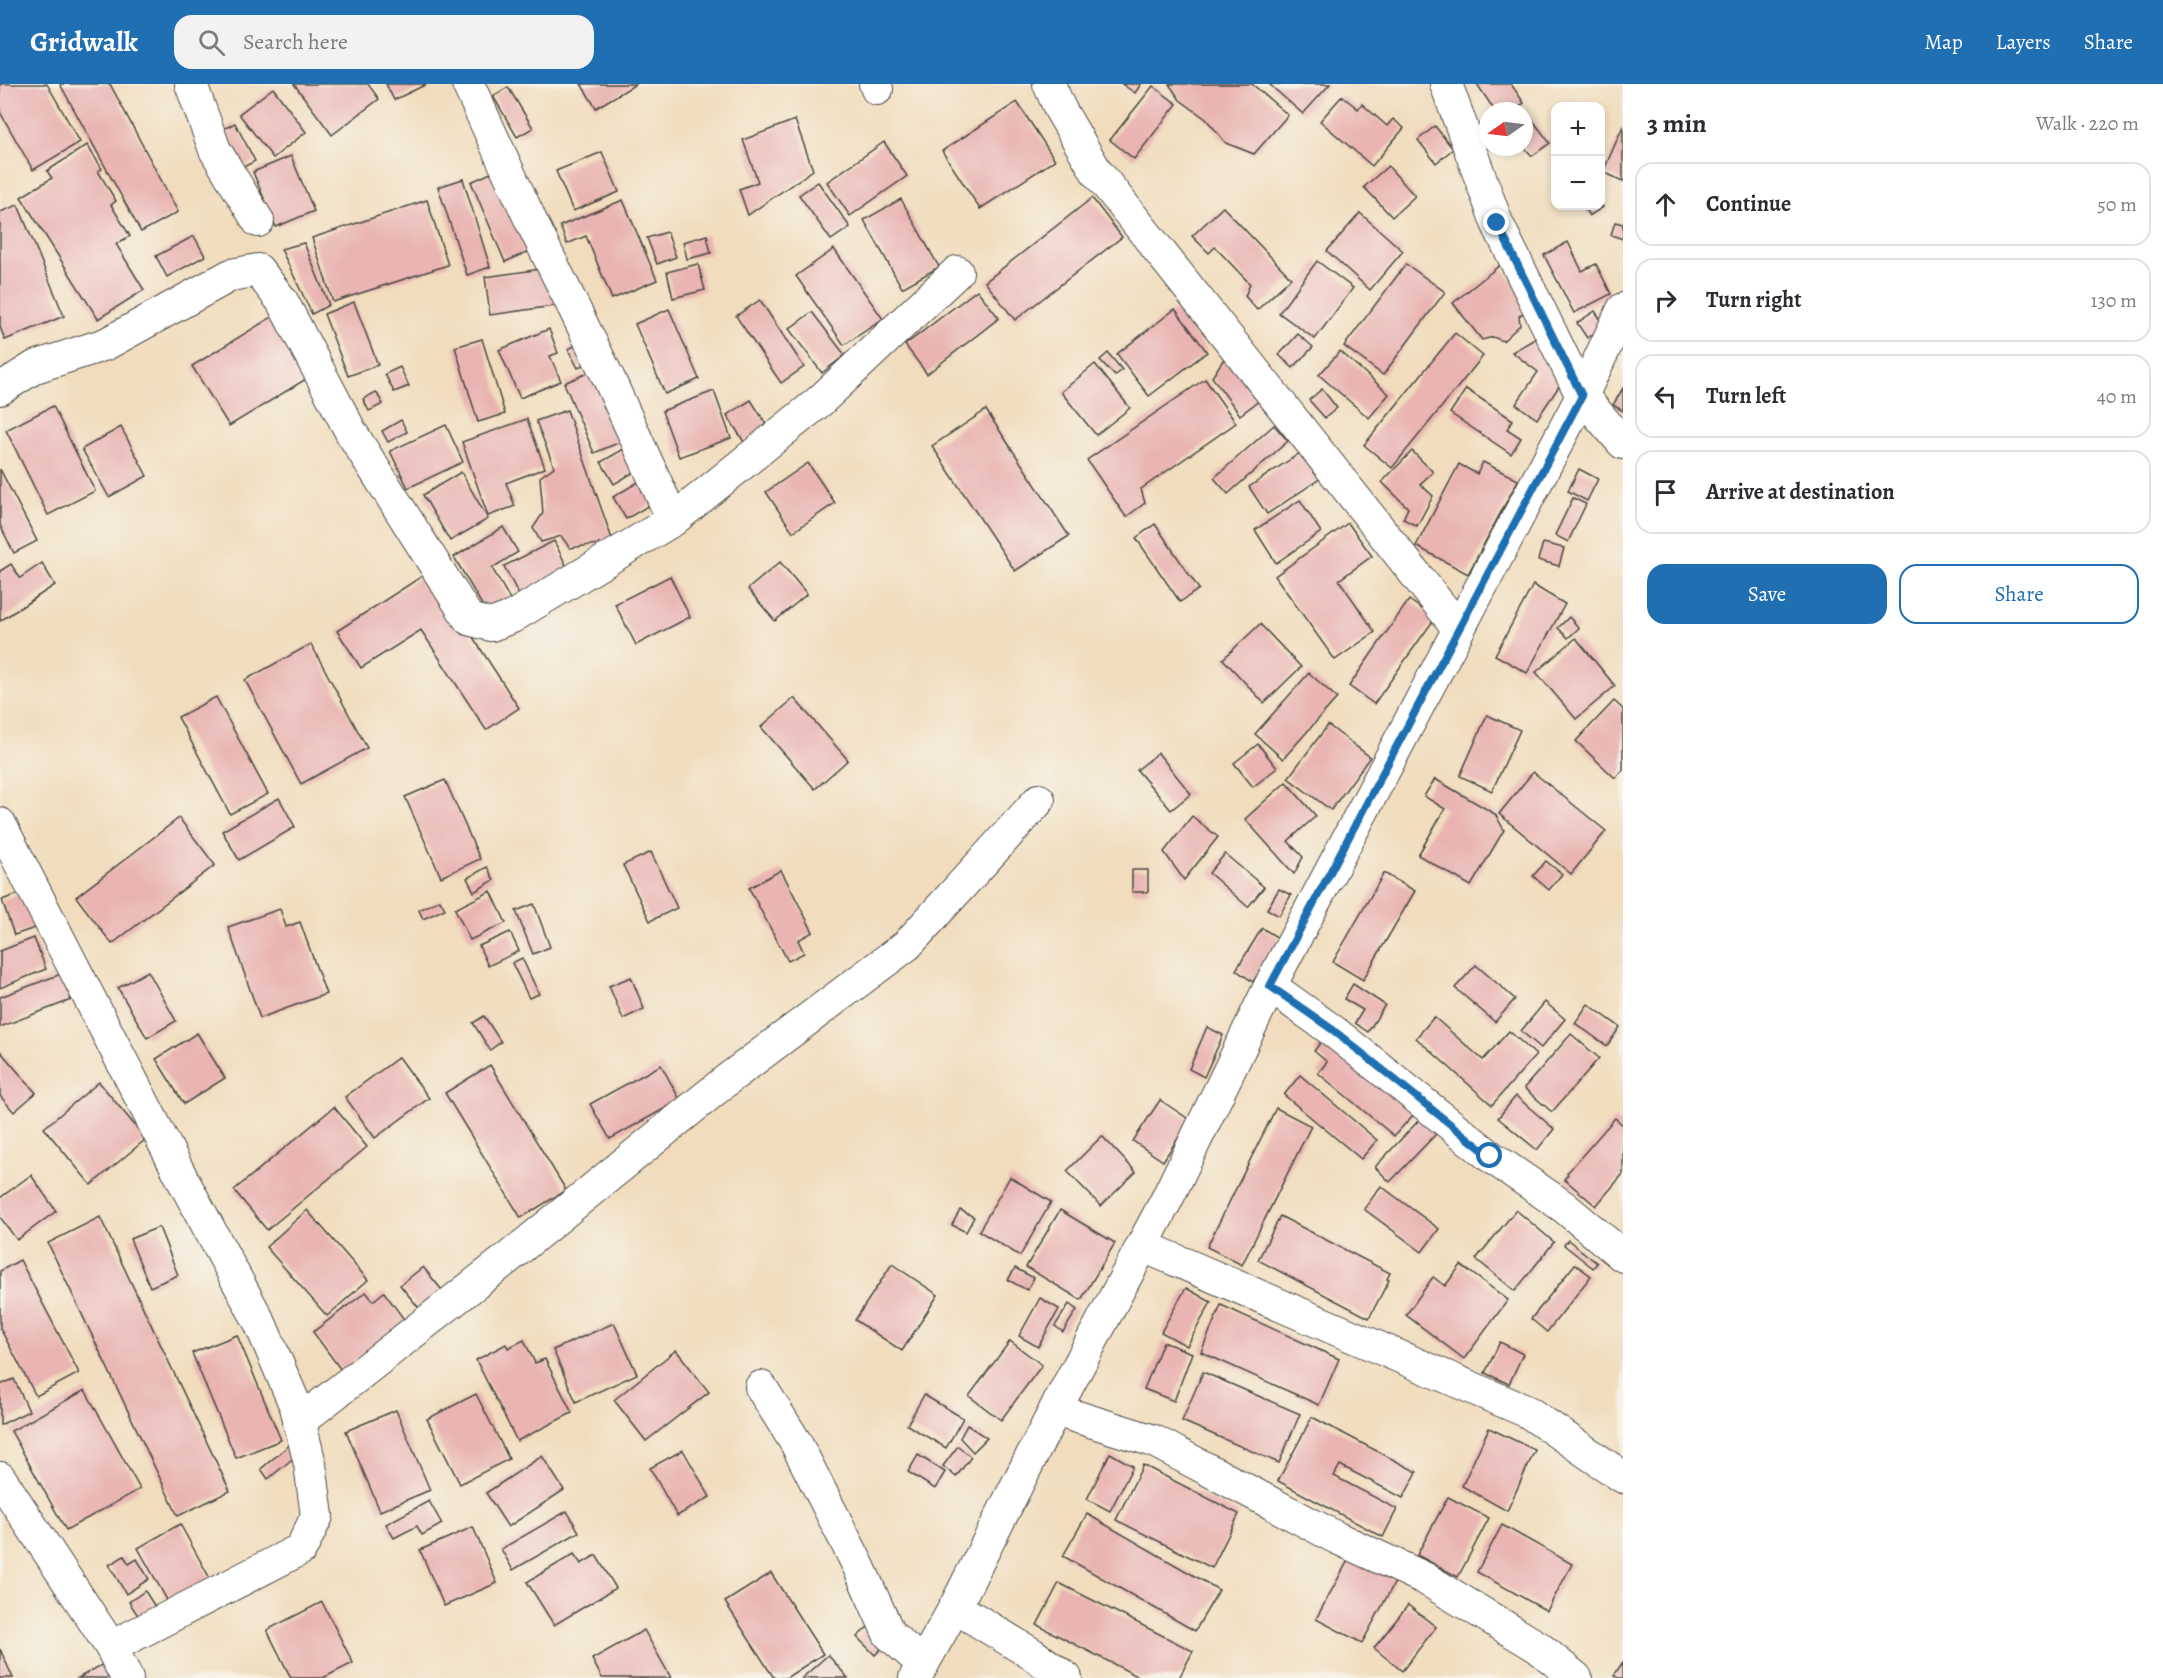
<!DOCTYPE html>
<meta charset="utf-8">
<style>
body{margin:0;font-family:Alegreya,serif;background:#f2f2f3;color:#2b2b33}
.controls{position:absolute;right:18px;top:18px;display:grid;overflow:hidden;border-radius:12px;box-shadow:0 3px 9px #0003}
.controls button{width:54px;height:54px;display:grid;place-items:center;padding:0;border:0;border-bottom:2px solid #e1e1e2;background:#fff;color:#2b2b33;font:30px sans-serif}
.compass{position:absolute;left:1479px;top:18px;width:54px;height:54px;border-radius:50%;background:#fff;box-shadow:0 3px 9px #0003;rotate:256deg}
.stop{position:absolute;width:18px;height:18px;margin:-14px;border:4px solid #1f6fb2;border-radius:50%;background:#fff}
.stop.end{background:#1f6fb2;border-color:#fff;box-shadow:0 2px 6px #0008}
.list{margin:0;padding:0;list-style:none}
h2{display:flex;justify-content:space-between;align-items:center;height:78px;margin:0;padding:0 24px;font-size:26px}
h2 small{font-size:20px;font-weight:400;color:#7c7c81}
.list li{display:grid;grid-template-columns:39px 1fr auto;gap:18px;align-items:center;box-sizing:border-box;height:84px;margin:0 12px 12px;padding:0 12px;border:2px solid #e1e1e2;border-radius:18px}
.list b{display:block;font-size:22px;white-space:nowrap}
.list em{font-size:20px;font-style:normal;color:#7c7c81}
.actions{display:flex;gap:12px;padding:18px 24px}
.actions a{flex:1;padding:14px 0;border:2px solid #1f6fb2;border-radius:18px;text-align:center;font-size:21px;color:#1f6fb2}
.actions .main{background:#1f6fb2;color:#fff}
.icon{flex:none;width:33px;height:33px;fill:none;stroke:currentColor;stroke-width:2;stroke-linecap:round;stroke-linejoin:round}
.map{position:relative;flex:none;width:1623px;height:1594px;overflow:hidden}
header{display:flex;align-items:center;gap:36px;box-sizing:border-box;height:84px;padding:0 30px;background:#1f6fb2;color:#fff}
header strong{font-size:28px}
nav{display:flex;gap:33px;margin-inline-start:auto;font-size:21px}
.search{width:420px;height:54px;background:#f2f2f3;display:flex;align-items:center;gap:15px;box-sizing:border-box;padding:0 21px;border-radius:18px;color:#7c7c81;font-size:22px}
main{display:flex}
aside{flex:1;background:#fff}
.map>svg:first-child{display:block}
.building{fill:#e9b4b1}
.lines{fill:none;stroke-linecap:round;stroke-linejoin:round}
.street-casing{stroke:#494641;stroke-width:34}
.street{stroke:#fff;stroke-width:32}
.route{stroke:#1f6fb2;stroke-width:8}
</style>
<header>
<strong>Gridwalk</strong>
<div class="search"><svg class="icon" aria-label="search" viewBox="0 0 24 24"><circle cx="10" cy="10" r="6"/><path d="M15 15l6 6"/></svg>Search here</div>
<nav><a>Map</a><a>Layers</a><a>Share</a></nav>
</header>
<main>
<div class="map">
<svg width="1623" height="1594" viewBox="0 0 1623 1594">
<rect width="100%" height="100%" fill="#f7f3e8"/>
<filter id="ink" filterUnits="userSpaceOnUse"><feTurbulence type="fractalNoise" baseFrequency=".0167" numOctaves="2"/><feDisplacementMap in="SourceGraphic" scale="12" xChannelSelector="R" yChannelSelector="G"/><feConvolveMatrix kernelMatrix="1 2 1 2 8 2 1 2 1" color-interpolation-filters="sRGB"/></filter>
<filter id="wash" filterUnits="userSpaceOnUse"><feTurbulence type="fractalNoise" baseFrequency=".008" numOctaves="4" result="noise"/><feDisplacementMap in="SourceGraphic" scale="24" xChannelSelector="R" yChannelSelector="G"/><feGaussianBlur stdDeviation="1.35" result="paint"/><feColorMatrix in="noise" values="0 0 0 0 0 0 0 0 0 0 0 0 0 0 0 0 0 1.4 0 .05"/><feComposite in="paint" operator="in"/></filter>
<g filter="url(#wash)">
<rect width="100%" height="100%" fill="#f1ddbe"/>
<g id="blocks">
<g class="building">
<polygon points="0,0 47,0 80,58 33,86 0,28"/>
<polygon points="60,0 110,0 178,128 141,148"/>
<polygon points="294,0 368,0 379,15 332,51"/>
<polygon points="386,0 427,0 394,16"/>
<polygon points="581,0 636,0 596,24"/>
<polygon points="1122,0 1141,0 1135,9"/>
<polygon points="1169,0 1252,0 1288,31 1254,70 1226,59 1206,35 1180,16"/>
<polygon points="1269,0 1330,0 1303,30"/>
<polygon points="1477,0 1511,0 1524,19 1512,27 1495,27"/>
<polygon points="1153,2 1177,20 1134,75 1110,56"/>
<polygon points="508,3 533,44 517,53 493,12"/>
<polygon points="273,4 306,48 273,74 239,30"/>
<polygon points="1342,12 1358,25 1362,20 1387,42 1393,35 1404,44 1372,82 1320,37"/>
<polygon points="1017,18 1055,76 980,125 942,67"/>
<polygon points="1527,29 1550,59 1532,72 1524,63 1524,32"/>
<polygon points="795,36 813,86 748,131 739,105 758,98 743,56"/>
<polygon points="235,39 255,77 236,87 216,49"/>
<polygon points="1435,42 1453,65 1436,79 1418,56"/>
<polygon points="1623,42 1623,97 1603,88"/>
<polygon points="884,58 907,92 850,132 827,98"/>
<polygon points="87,61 102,85 98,87 116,117 111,121 130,152 116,160 144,206 98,235 21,113 52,94 47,87"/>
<polygon points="602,68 619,108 573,127 556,87"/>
<polygon points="291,72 314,127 276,143 253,88"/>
<polygon points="1388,82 1415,112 1392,133 1364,103"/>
<polygon points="502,84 536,164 505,178 471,98"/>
<polygon points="463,95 490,183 467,191 438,103"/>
<polygon points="818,98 850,143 831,156 799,111"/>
<polygon points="1092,114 1122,153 1015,236 985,198"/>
<polygon points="901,115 939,183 902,204 864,136"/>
<polygon points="427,116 448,181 333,218 312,154"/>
<polygon points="623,116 657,196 612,215 586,152 567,160 560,142"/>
<polygon points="18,121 64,232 5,256 0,243 0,128"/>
<polygon points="1583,122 1602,122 1603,123 1589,132"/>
<polygon points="1223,123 1291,194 1257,226 1245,212 1250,200 1215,163 1209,169 1192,152"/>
<polygon points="1360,129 1403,167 1370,206 1327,167"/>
<polygon points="1615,138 1623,140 1623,155 1611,151"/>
<polygon points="667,148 676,173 657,180 647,154"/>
<polygon points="707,151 711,169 687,175 683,158"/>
<polygon points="194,152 205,172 167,193 156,172"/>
<polygon points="1568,158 1582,187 1596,180 1611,210 1574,229 1544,171"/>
<polygon points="304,159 329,221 312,230 281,165"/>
<polygon points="834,165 883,235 844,261 796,192"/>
<polygon points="1317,177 1353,204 1315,255 1279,229"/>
<polygon points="698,180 705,206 673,214 667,188"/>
<polygon points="1406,180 1445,208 1383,291 1344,262"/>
<polygon points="1500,181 1532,223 1519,232 1520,241 1503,257 1493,253 1482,256 1453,219"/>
<polygon points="555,183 560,221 490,231 485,193"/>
<polygon points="977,206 999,234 927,290 905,261"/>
<polygon points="760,216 804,283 781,299 736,232"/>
<polygon points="354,218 378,281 348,292 324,230"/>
<polygon points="669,225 699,295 665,310 635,240"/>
<polygon points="1175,225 1207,268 1149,312 1117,270"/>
<polygon points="1595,227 1605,242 1587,254 1577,239"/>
<polygon points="812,228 845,271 822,289 789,245"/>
<polygon points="275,231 311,292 229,342 192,282"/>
<polygon points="549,245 558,269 550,272 561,297 520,314 499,266"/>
<polygon points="1455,249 1483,272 1392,384 1364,361"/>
<polygon points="1298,250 1313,263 1293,284 1279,271"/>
<polygon points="1540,252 1564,295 1537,335 1516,320 1538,288 1512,268"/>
<polygon points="482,255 505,330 478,338 455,263"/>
<polygon points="581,259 590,277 578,284 568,265"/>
<polygon points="1340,267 1389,310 1369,334 1319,291"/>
<polygon points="1108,269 1122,286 1115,292 1100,276"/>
<polygon points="1227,270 1260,316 1240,331 1212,293"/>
<polygon points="1095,280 1130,324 1096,351 1061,308"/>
<polygon points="400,283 409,302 394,308 385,290"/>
<polygon points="595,286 625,356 594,369 564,299"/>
<polygon points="1205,295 1236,339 1141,405 1145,419 1126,433 1087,376"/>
<polygon points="1623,304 1623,327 1613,321"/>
<polygon points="1322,305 1337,324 1325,334 1309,316"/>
<polygon points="1466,305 1513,336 1507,345 1521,354 1511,370 1450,329"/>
<polygon points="714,307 731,354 679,373 662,327"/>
<polygon points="376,308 383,320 369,327 363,315"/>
<polygon points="751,316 768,343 744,358 727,331"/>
<polygon points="53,322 95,407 48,431 6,346"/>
<polygon points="567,326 613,458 570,464 561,452 541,458 533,444 543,429 540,393 554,383 536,337"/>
<polygon points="986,326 1069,452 1015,487 932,362"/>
<polygon points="527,335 545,384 506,399 515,422 488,432 462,358"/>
<polygon points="401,336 407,348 388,358 382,347"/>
<polygon points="446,341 463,378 408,404 390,367"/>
<polygon points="1274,341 1288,357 1228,410 1214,394"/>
<polygon points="121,343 147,392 109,413 82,365"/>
<polygon points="629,362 641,384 614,400 601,378"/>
<polygon points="1306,365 1324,392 1267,430 1249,403"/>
<polygon points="1412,367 1433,388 1420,400 1433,412 1417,442 1403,435 1408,424 1382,398"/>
<polygon points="1483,378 1518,396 1468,490 1416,462 1459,380 1477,390"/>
<polygon points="808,379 835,419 793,448 766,408"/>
<polygon points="0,385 37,457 14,469 0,441"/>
<polygon points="1579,385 1598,395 1587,417 1568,407"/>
<polygon points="461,388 488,435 450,457 423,411"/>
<polygon points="640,397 653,419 626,435 613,413"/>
<polygon points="1573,414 1586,420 1568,458 1555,451"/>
<polygon points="1300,416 1321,448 1276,479 1255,446"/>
<polygon points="1348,439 1372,472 1339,496 1375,548 1335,576 1275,492"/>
<polygon points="1155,440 1199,505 1180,518 1136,454"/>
<polygon points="503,443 518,468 492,484 511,517 488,531 454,473"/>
<polygon points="554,457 572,493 523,519 504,482"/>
<polygon points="1543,459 1564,464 1559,482 1538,476"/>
<polygon points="780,478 807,510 775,537 748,505"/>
<polygon points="42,479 55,501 0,537 0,487 11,480 20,494"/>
<polygon points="430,487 519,624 486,646 421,546 361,584 337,547"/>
<polygon points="670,492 690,533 636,561 615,520"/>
<polygon points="1533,501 1565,520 1527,589 1495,571"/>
<polygon points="1409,516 1435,534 1374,620 1349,602"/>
<polygon points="1569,533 1579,544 1568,554 1558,544"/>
<polygon points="1260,540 1301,583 1264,619 1223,575"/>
<polygon points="1576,554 1615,602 1576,635 1536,588"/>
<polygon points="311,560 367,664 301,700 245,596"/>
<polygon points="1309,589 1337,614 1283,675 1255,650"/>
<polygon points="216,613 268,710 230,730 178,633"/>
<polygon points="794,614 848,676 815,705 761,643"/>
<polygon points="1614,617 1623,625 1623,686 1615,694 1576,657"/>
<polygon points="1487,631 1520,646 1492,707 1460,692"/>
<polygon points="1328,641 1370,673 1331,726 1288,694"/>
<polygon points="1258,660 1277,684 1253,703 1234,679"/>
<polygon points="1158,669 1191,710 1171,726 1137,686"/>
<polygon points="1533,688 1606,747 1571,790 1499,730"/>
<polygon points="1435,695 1495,730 1504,746 1471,802 1418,771 1445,725 1424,712"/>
<polygon points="445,696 480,775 441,793 405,713"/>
<polygon points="1286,698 1316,732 1288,757 1303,773 1294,790 1245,735"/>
<polygon points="279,714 295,743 239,776 222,747"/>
<polygon points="1192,732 1218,753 1184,796 1164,768"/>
<polygon points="179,734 215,781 112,860 76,813"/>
<polygon points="651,768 677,824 650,837 623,781"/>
<polygon points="1225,770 1264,803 1248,823 1209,789"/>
<polygon points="1546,777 1562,790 1549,806 1533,792"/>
<polygon points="487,783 494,796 474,808 467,794"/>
<polygon points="781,786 813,848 798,856 804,869 788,877 749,804"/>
<rect x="1132" y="786" width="16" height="22"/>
<polygon points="1384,789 1415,807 1363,896 1333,878"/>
<polygon points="32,805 44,841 14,851 2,816"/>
<polygon points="1279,805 1291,811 1279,832 1267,825"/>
<polygon points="491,807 506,839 470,856 455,825"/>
<polygon points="440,816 445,825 423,835 419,826"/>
<polygon points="534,820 550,863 533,870 516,827"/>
<polygon points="280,825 286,843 300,838 326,910 260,934 228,843"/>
<polygon points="1262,844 1280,855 1253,898 1236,886"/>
<polygon points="510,848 519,867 488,882 479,862"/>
<polygon points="34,854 46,885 0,904 0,867"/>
<polygon points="522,874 539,910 529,914 512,879"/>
<polygon points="1476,881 1515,915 1495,938 1455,904"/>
<polygon points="148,887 176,937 147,954 118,904"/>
<polygon points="61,890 71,916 0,943 0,913"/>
<polygon points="631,893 644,925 623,935 609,902"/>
<polygon points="1353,900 1385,921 1368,948 1355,939 1363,926 1344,915"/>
<polygon points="1545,918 1565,935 1541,964 1521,947"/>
<polygon points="1588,920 1620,943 1607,962 1575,939"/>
<polygon points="484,932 501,958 490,966 473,939"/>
<polygon points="1434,933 1483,976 1509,947 1536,971 1492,1021 1416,954"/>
<polygon points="1207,943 1223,951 1204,993 1189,985"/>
<polygon points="197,949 225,994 184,1020 156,975"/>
<polygon points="1571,950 1599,974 1552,1028 1524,1004"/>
<polygon points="1323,955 1414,1030 1394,1052 1318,989 1327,978 1314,967"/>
<polygon points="0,967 36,1009 14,1028 0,1012"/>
<polygon points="399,973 429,1014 375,1054 345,1013"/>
<polygon points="490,981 566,1106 521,1134 445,1009"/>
<polygon points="661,981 680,1016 610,1055 590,1020"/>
<polygon points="1300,991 1377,1056 1361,1075 1284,1011"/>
<polygon points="99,998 146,1055 91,1101 44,1044"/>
<polygon points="1516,1012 1554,1045 1537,1066 1498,1034"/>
<polygon points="1160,1016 1190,1036 1163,1077 1133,1057"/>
<polygon points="334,1023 367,1063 267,1146 234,1106"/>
<polygon points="1276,1024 1311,1042 1242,1181 1207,1163"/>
<polygon points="1615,1034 1623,1041 1623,1090 1596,1122 1564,1095 1568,1091 1567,1089"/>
<polygon points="1420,1035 1436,1050 1390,1098 1375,1083"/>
<polygon points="1102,1052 1136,1088 1101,1122 1067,1087"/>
<polygon points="31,1091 56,1127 17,1156 0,1133 0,1114"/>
<polygon points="1010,1093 1051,1118 1020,1172 979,1147"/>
<polygon points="1381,1102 1439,1145 1422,1168 1364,1125"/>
<polygon points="307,1126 368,1196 327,1232 266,1163"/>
<polygon points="960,1126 974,1133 966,1148 952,1141"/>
<polygon points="1060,1126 1115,1159 1081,1216 1026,1183"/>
<polygon points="1516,1126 1554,1158 1515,1207 1476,1175"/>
<polygon points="1280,1132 1390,1189 1387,1195 1389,1196 1369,1234 1258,1176"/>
<polygon points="100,1133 230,1407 178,1432 48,1159"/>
<polygon points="159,1143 178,1191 150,1203 130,1155"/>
<polygon points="1568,1156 1597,1179 1593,1184 1564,1161"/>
<polygon points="20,1176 79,1289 36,1312 0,1244 0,1187"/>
<polygon points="892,1180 938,1211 902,1267 855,1236"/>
<polygon points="1575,1180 1591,1192 1547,1248 1531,1235"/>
<polygon points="1461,1181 1508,1216 1464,1275 1406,1231 1433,1193 1445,1202"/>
<polygon points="423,1183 446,1211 423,1229 400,1201"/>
<polygon points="1015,1184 1034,1194 1027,1206 1008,1196"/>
<polygon points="1186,1204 1211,1218 1187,1262 1161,1248"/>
<polygon points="366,1208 373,1217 384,1208 406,1238 341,1286 313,1248"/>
<polygon points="1040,1214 1059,1225 1038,1263 1019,1252"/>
<polygon points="1069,1220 1077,1226 1063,1248 1055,1242"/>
<polygon points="1221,1221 1339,1275 1319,1321 1201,1268"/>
<polygon points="614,1239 637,1290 576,1318 553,1266"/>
<polygon points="237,1251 281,1356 236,1374 192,1269"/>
<polygon points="524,1256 535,1279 545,1275 572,1329 517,1357 476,1276 506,1260 508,1264"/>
<polygon points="1010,1257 1042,1281 1001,1336 969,1312"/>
<polygon points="1163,1258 1192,1269 1174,1317 1144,1305"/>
<polygon points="1500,1258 1523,1270 1509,1300 1485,1289"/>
<polygon points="676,1266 709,1308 646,1357 614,1316"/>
<polygon points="1203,1288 1300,1330 1279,1379 1182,1337"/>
<polygon points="14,1295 29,1327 0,1341 0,1301"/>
<polygon points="85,1306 140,1405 66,1446 11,1347"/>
<polygon points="476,1310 509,1375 460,1400 427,1335"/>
<polygon points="924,1311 963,1334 946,1364 907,1341"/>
<polygon points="396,1326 430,1406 380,1427 346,1347"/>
<polygon points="1312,1333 1417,1388 1403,1414 1340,1381 1334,1392 1397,1425 1383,1453 1278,1397"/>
<polygon points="967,1341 987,1354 973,1368 960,1354"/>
<polygon points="1489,1344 1535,1366 1507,1427 1462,1402"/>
<polygon points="293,1358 301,1368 268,1395 261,1385"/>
<polygon points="958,1362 971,1373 956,1393 943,1382"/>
<polygon points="683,1366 710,1413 677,1432 650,1384"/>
<polygon points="1110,1369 1133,1382 1110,1427 1087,1415"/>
<polygon points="918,1371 945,1388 935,1405 908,1388"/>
<polygon points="542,1372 564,1406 508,1443 486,1409"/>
<polygon points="1143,1381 1239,1430 1212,1484 1116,1436"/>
<polygon points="1448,1413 1489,1434 1458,1493 1417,1471"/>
<polygon points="429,1417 442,1440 422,1451 417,1442 394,1454 386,1440"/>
<polygon points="567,1427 579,1448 513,1486 501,1465"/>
<polygon points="1087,1430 1219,1506 1195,1547 1063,1472"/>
<polygon points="180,1440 213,1500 171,1523 138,1464"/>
<polygon points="1502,1441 1572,1480 1547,1527 1477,1488"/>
<polygon points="473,1443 497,1499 444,1522 420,1466"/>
<polygon points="574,1470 581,1480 596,1471 616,1504 554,1541 527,1498"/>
<polygon points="1351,1471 1396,1496 1362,1559 1316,1535"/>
<polygon points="124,1472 129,1480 137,1475 149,1495 126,1510 109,1481"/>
<polygon points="771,1489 823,1570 786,1594 774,1594 725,1518"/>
<polygon points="1059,1499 1193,1567 1179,1594 1141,1594 1037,1541"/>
<polygon points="145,1507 157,1526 141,1536 129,1518"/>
<polygon points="322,1518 353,1579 323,1594 291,1594 267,1546"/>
<polygon points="1408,1521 1436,1543 1402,1587 1374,1564"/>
<polygon points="870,1541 887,1559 875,1571 857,1553"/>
<polygon points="644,1546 671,1594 602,1594 592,1575"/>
<polygon points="0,1565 13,1594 0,1594"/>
<polygon points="828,1571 848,1594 802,1594"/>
<polygon points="1623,1578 1623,1594 1618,1594 1614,1591"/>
<polygon points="105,1579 113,1594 78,1594"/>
</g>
</g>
</g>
<g filter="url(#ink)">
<use href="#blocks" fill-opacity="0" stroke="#494641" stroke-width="1.5"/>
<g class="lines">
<g class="street-casing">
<g id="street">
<polyline points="191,0 215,66 258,137"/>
<polyline points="468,0 531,137 609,295 673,436"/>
<polyline points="875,0 877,5"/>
<polyline points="1049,0 1060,25 1096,87 1458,544"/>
<polyline points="1446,0 1497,139 1582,312 1623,359"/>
<polyline points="0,305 35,283 106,260 231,191 258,186 282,217 351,348 469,535 491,541 512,533 673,436 820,317 957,188"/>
<polyline points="0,740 184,1098 260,1239 296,1323 310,1380 317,1432 301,1465 111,1563"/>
<polyline points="1270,902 1333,947 1490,1072 1564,1123 1623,1172"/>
<polyline points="1143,1162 1528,1328 1623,1393"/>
<polyline points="761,1303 796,1359 859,1483 889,1550 923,1580"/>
<polyline points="1055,1326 1154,1357 1337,1454 1424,1494 1538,1563 1576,1594"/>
<polyline points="299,1338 513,1170 728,995 907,861 1039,716"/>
<polyline points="0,1394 111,1563 127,1594"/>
<polyline points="955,1523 1032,1570 1066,1594"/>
<polyline points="915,1594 955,1523 1055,1326 1167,1115 1270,902 1582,312 1623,225"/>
</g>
</g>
<use href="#street" class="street"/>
</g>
</g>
<g class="lines" filter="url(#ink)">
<polyline class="route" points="1490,1072 1333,946 1270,902 1582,312 1497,139"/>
</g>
</svg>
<div class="controls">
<button>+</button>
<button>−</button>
</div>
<svg class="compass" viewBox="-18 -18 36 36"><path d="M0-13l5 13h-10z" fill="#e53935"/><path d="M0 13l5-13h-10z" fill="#7c7c81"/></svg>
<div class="stop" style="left:1490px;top:1072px"></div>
<div class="stop end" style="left:1497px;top:139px"></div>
</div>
<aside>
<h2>3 min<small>Walk · 220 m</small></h2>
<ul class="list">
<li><svg class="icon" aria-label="ahead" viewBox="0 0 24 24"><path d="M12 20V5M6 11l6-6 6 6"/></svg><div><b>Continue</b></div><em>50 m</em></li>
<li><svg class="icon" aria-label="right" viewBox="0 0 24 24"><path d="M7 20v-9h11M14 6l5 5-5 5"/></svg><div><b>Turn right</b></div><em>130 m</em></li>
<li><svg class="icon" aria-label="left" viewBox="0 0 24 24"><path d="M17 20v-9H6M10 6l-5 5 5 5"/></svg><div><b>Turn left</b></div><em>40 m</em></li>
<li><svg class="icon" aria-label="arrive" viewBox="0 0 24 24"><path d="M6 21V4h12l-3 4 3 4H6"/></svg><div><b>Arrive at destination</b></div></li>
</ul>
<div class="actions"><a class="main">Save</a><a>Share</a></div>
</aside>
</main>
